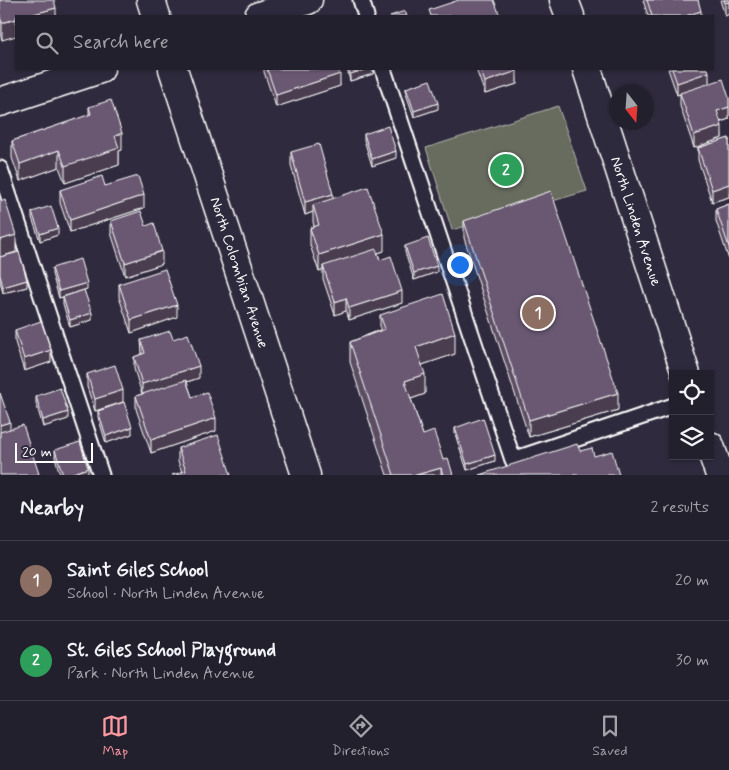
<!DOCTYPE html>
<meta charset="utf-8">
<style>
body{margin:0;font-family:Mynerve,sans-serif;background:#2b2836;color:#f1f3f6}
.controls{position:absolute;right:15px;bottom:15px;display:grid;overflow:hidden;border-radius:0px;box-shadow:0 1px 4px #0004}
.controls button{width:45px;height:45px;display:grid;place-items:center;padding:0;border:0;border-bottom:1px solid #403e4a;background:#23202e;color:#f1f3f6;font:25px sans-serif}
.compass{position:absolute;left:609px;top:85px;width:45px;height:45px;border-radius:50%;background:#23202e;box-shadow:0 1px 4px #0004;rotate:163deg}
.scale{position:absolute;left:15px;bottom:12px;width:78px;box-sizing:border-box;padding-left:5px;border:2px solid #fff;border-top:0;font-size:14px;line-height:18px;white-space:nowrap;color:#fff;-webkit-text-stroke:4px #2f2a3d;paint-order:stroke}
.you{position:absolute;left:459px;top:264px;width:18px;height:18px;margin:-12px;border:4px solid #fff;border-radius:50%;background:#1a73e8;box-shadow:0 0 0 8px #1a73e833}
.badge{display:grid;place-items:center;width:32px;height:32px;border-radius:50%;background:#ff9aa2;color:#fff;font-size:16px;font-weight:700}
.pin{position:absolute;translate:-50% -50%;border:2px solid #fff;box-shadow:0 1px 5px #0006}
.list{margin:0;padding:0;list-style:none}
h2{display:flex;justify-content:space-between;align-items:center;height:65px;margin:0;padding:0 20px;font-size:21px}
h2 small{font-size:16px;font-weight:400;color:#a3a3aa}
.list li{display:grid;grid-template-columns:32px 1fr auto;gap:15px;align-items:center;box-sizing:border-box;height:80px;padding:0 20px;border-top:1px solid #403e4a}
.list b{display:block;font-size:19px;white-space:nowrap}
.list p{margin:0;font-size:16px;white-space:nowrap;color:#a3a3aa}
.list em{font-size:16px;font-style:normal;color:#a3a3aa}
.icon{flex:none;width:28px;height:28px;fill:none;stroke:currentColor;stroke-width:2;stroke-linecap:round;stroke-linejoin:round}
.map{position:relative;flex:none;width:729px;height:475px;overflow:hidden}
.search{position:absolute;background:#23202e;box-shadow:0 1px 4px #0004;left:15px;right:15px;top:15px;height:55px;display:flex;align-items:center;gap:12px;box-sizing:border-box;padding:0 18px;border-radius:0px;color:#a3a3aa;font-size:19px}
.sheet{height:225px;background:#23202e}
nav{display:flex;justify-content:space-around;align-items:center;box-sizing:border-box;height:70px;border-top:1px solid #403e4a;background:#23202e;font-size:14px;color:#a3a3aa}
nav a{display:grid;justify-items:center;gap:2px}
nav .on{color:#ff9aa2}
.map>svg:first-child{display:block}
.green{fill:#676c5f;stroke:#b3b6af}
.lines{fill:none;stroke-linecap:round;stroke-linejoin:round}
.service-casing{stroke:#fff;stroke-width:19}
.minor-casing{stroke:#fff;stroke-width:31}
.service{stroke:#2f2a3d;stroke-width:15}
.minor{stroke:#2f2a3d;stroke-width:28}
.wall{fill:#5b4d63;stroke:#fff}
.shaded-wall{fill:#4a3e50;stroke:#fff}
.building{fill:#6a5973;stroke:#fff}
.labels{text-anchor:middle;stroke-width:4;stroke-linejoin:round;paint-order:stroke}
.street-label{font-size:15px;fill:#fff;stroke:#2f2a3d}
</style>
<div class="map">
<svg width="729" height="475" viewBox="0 0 729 475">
<rect width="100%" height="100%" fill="#2f2a3d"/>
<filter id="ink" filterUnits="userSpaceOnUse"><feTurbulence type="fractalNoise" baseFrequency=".02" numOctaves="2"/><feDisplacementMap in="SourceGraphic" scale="10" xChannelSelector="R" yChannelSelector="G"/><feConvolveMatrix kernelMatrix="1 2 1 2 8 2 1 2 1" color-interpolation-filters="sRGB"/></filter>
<g filter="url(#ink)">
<polygon class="green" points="558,106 587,191 452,230 426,148"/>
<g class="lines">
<g class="service-casing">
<g id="service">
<polyline points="361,0 366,16"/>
<polyline points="383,69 513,460 673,406"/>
<polyline points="0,169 101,475"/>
</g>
</g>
<g class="minor-casing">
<g id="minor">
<polyline points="151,0 156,16"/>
<polyline points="564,0 570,16"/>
<polyline points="259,16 308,0"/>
<path id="s1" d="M173,69l133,406"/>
<path id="s2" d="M587,69l99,305"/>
<polyline points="0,102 100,69"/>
<polyline points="710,446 720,475"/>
</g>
</g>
<use href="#service" class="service"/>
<use href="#minor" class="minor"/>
</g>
<g class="wall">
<polygon points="0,0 54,1 56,16 2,40 0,34"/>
<polygon points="643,0 698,0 701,16 648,16"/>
<polygon points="720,0 729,0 729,14 725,16"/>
<polygon points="264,69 338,69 340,86 276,107 264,72"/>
<polygon points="347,69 373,69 373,74 350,81"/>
<polygon points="476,69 516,69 517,84 485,94"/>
<polygon points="668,69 708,69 709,84 729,98 729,119 721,122 722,138 694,148 680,106 680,94 677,95"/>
<polygon points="406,88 438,109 414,117 406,94"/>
<polygon points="89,107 122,150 119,151 119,165 65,183 59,167 20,181 12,158 12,141 89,115"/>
<polygon points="364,134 396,158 372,166 364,140"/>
<polygon points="729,138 729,197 712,202 698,160 698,148"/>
<polygon points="291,152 333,198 384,251 378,253 380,260 402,303 349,320 346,311 335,315 323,279 323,270 319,272 310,245 310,228 314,226 313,222 313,212 305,215 291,165"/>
<polygon points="105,186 144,208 70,232 60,203 60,190"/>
<polygon points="729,204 729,260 716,221 716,209"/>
<polygon points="32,212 58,235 40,241 32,218"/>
<polygon points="111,221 146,226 162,264 125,276 111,233"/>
<polygon points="464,221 618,410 529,437 464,238"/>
<polygon points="405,246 437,272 414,280 405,252"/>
<polygon points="0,257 27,287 3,293 0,282"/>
<polygon points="52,268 87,289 84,290 92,320 70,327 63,304 63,297 77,292 59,298 52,274"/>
<polygon points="119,284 177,317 131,333 119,297"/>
<polygon points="380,315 455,354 422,365 425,394 411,399 423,435 443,460 453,475 387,475 350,362 350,342 380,330"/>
<polygon points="15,330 51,362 24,371 15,342"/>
<polygon points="173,339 199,378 187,382 192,397 216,431 151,453 136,409 136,396 142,394 134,369 134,357 142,354 141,340"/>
<polygon points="87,374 123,402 132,434 106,443 98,417 98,411 110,406 95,411 87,387"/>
<polygon points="36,396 68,419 43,427 36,403"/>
<polygon points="455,428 495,461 467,470 455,434"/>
<polygon points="178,448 231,475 182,472 178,461"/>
<polygon points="55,450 88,475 60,475 55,457"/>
</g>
<g class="shaded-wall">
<polygon points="729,2 729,14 725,16 725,3"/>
<polygon points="56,8 56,16 26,16"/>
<polygon points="701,11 701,16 685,16"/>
<polygon points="16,19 16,36 2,40 2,23"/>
<polygon points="368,69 373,69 373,74 350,81 350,74"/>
<polygon points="517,71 517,84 485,94 485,82"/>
<polygon points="709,72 709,85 677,95 677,83"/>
<polygon points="340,74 340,86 276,107 276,95"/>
<polygon points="438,103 438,109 414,117 414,111"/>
<polygon points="729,107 729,119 717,123 717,111"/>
<polygon points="722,126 722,138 694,148 694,135"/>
<polygon points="122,133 122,150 119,151 119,165 65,183 65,166 115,136"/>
<polygon points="59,150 59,167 20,181 20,164"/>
<polygon points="396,151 396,158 372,166 372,159"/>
<polygon points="729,184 729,197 712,202 712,190"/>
<polygon points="333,194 333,206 313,205 313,212 305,215 305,202"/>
<polygon points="144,195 144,208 70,232 70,220"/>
<polygon points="58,228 58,235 40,241 40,234"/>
<polygon points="384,234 384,251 324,270 323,266 323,270 319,272 319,255"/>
<polygon points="16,235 16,252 0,257 0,240"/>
<polygon points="162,251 162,264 125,276 125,263"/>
<polygon points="437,266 437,272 414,280 414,273"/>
<polygon points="27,280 27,287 3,293 3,287"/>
<polygon points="87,283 87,289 59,298 59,291"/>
<polygon points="402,291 402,303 349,320 349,308"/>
<polygon points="346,298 346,311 335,315 335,302"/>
<polygon points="177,305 177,317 131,333 131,320"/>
<polygon points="92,313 92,320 70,327 70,320"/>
<polygon points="455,333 455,354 416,367 416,347"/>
<polygon points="51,350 51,362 24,371 24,359"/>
<polygon points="199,366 199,378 142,396 142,384"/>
<polygon points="425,374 425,394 405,401 405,381"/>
<polygon points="123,390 123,402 95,411 95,399"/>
<polygon points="618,393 618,410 529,437 529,420"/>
<polygon points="68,412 68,419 43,427 43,420"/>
<polygon points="216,418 216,431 151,453 151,440"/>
<polygon points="10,422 10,435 0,438 0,425"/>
<polygon points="132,427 132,434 106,443 106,436"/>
<polygon points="495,455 495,461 467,470 467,464"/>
<polygon points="88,468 88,475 67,475"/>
<polygon points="441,468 441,475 416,475"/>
</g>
<g class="building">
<polygon points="0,0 54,0 56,8 26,16 16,16 16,19 2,23 0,17"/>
<polygon points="459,0 494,0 500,16 431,16 429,10"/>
<polygon points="647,0 698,0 701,11 685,16 652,16"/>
<polygon points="724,0 729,0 729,2 725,3"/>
<polygon points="405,11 407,16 390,16"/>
<polygon points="267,69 338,69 340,74 276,95"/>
<polygon points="348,69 368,69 350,74"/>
<polygon points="480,69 516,69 517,71 485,82"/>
<polygon points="672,69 708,69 709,72 677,83"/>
<polygon points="723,79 729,98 729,107 717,111 722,126 694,135 680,93"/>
<polygon points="430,80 438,103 414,111 406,88"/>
<polygon points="111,100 122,133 115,136 119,148 65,166 59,150 20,164 12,141 91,114 89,107"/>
<polygon points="388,126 396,151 372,159 364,134"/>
<polygon points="729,138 729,184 712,190 698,148"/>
<polygon points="319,144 333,194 305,202 291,152"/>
<polygon points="102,176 105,186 138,176 144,195 70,220 60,190"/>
<polygon points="368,187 384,234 319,255 310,228 319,225 313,205"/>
<polygon points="551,191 618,393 529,420 464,221"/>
<polygon points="5,200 16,235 0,240 0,202"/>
<polygon points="729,204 729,247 716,209"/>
<polygon points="51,206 58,228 40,234 32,212"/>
<polygon points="141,211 146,226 154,223 162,251 125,263 111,221"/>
<polygon points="428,238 437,266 414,273 405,246"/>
<polygon points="376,249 380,260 391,256 402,291 349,308 346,298 335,302 323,266"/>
<polygon points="19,252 27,280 3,287 0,275 0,257"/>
<polygon points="80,259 87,283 59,291 52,268"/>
<polygon points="165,269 177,305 131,320 119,284"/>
<polygon points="84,290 92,313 70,320 63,297"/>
<polygon points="443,294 455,333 416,347 425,374 405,381 423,435 434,431 443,460 448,458 453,475 443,475 441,468 416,475 394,475 350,342 385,329 380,315"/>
<polygon points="41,321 51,350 24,359 15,330"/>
<polygon points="170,331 173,339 188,334 199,366 142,384 134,357 145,353 141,340"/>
<polygon points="115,365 123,390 95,399 87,374"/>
<polygon points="186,380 192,397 207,392 216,418 151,440 136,396"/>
<polygon points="60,388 68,412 43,420 36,396"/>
<polygon points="0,393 10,422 0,425"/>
<polygon points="124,402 132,427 106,436 98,411"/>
<polygon points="483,418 495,455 467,464 455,428"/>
<polygon points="23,425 39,474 35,475 0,475 0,432"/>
<polygon points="218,435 231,475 172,475 186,471 178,448"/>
<polygon points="80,442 88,468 67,475 63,475 55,450"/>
<polygon points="577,444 580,451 592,448 594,456 612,451 619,475 479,475"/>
</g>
</g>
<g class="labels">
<g class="street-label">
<text dy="5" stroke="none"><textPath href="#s2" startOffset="160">North Linden Avenue</textPath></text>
<text dy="5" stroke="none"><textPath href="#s1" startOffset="214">North Colombian Avenue</textPath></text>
</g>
</g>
</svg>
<div class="controls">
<button><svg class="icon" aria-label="locate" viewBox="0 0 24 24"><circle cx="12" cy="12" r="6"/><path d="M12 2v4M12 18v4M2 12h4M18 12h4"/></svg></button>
<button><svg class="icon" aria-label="layers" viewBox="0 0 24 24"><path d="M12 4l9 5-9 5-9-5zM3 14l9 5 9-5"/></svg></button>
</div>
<svg class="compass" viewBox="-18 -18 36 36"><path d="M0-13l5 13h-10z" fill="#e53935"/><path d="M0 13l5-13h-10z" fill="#a3a3aa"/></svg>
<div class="scale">20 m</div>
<div class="you"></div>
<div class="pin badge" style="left:538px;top:313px;background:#8d6e63">1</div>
<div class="pin badge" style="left:506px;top:170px;background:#2e9e5b">2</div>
<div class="search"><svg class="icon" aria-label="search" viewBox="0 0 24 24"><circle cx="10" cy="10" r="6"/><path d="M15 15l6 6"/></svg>Search here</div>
</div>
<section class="sheet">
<h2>Nearby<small>2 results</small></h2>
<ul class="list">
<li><span class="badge" style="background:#8d6e63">1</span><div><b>Saint Giles School</b><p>School · North Linden Avenue</p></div><em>20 m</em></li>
<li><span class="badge" style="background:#2e9e5b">2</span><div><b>St. Giles School Playground</b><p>Park · North Linden Avenue</p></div><em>30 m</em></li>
</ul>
</section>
<nav>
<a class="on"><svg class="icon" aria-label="map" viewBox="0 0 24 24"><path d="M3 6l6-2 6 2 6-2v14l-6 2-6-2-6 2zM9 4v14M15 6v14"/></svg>Map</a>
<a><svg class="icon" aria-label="directions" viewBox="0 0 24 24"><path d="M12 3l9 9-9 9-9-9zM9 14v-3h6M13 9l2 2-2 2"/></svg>Directions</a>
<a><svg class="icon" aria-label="saved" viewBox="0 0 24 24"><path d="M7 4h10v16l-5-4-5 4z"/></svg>Saved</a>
</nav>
